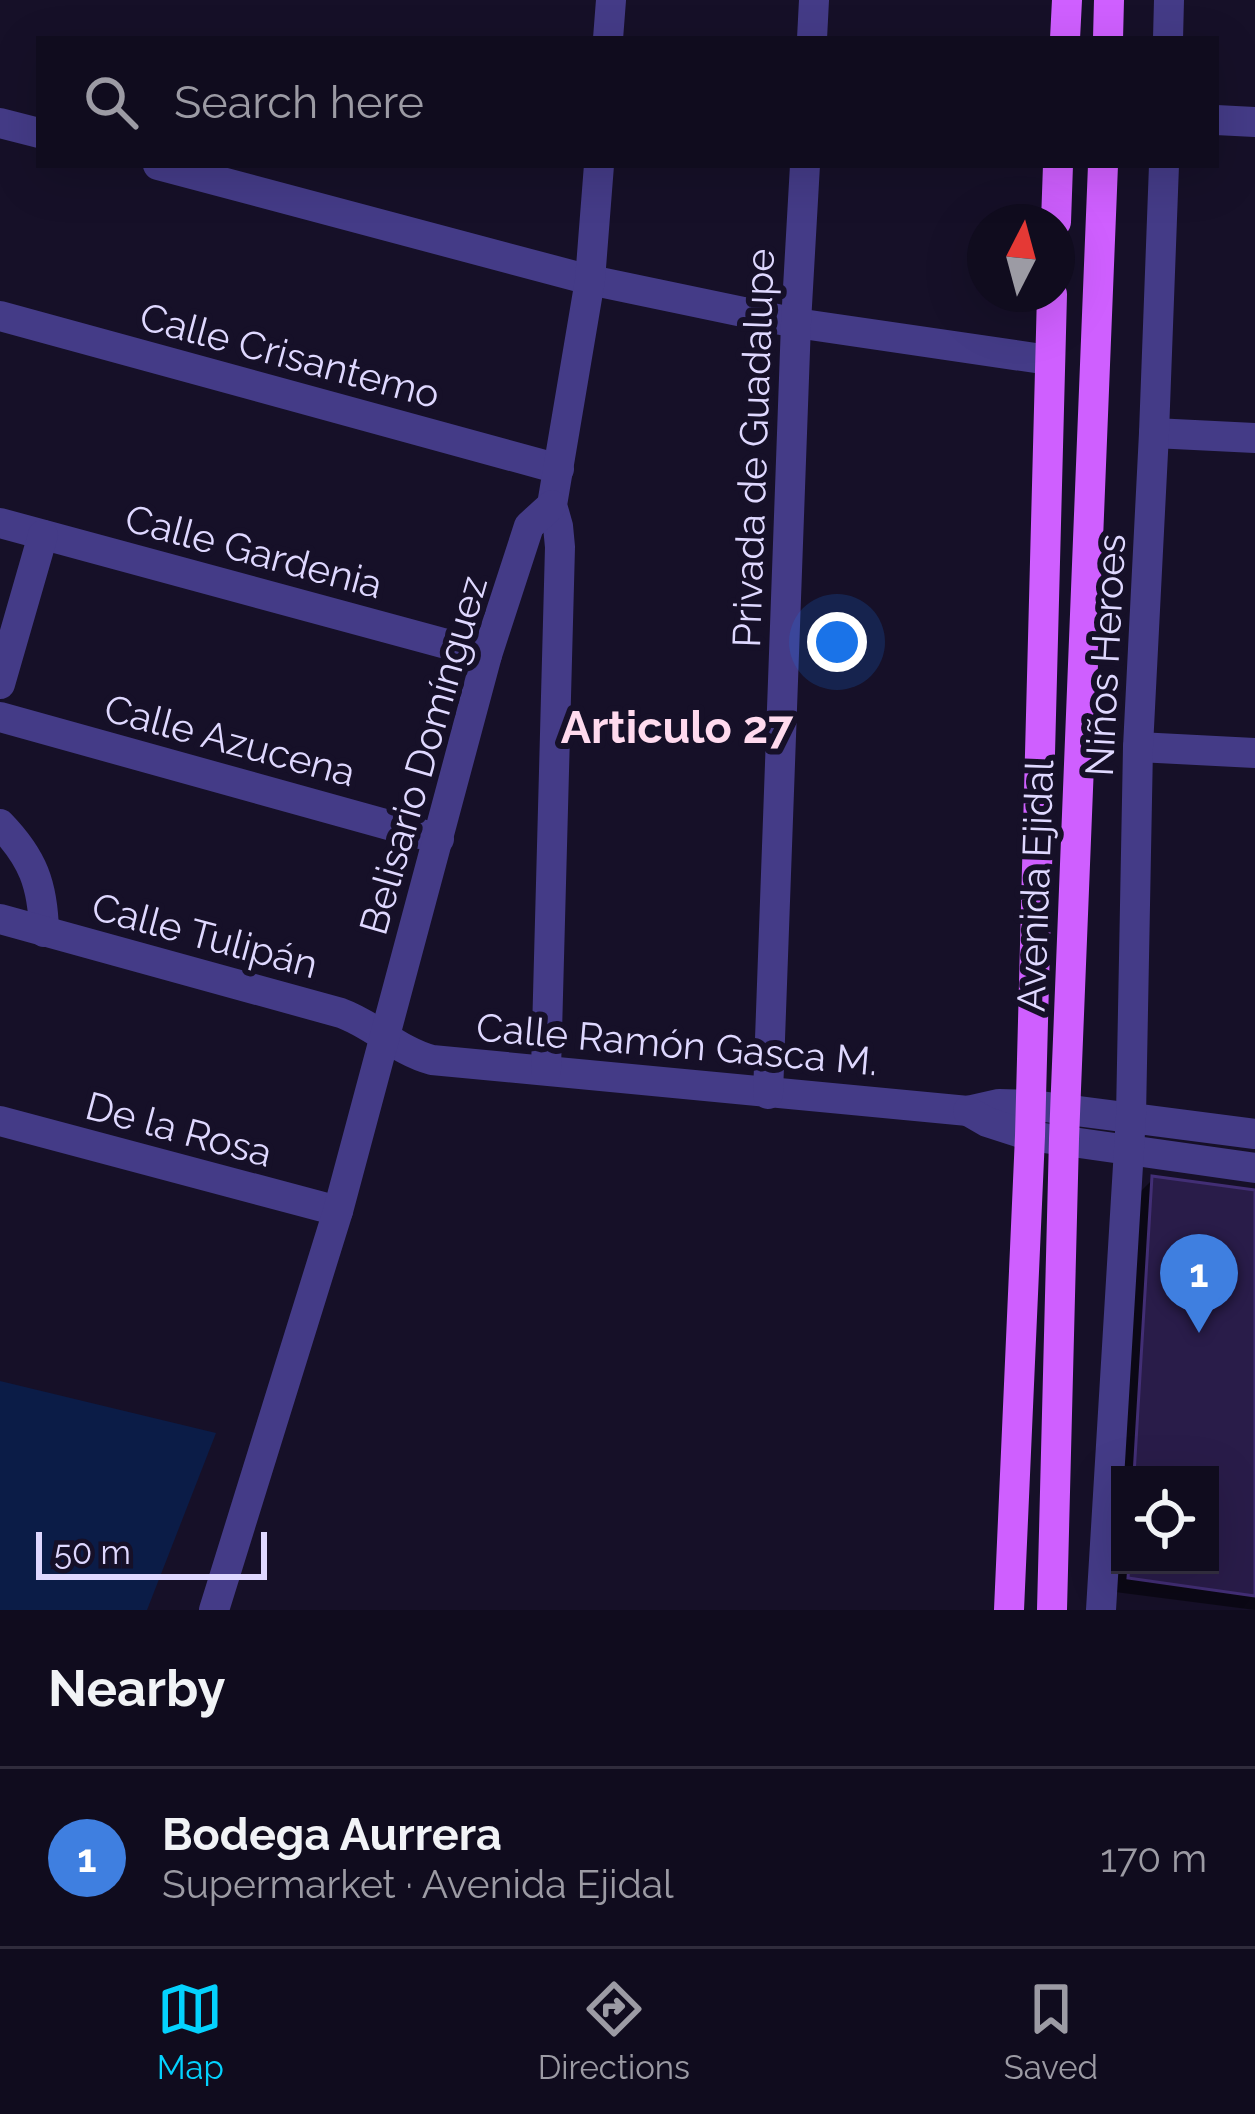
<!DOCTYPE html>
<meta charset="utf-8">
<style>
body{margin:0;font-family:Raleway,sans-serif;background:#191527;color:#f1f3f6}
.controls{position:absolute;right:36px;bottom:36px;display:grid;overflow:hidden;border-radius:0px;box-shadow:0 12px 48px #0002}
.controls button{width:108px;height:108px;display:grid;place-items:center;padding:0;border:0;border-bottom:3px solid #302c3c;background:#100c1e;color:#f1f3f6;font:60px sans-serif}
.compass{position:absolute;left:967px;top:204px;width:108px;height:108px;border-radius:50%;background:#100c1e;box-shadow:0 12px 48px #0002;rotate:6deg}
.scale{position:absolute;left:36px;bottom:30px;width:231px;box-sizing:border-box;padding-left:12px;border:6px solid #dfd8ff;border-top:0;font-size:33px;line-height:42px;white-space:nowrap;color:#dfd8ff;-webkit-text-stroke:9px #161028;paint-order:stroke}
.you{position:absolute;left:837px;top:642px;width:42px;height:42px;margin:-30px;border:9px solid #fff;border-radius:50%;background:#1a73e8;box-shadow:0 0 0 18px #1a73e833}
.badge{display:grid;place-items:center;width:78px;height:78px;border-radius:50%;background:#04d2fe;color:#fff;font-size:39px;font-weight:700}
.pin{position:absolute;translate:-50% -99px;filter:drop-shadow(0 3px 6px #0008)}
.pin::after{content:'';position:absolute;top:63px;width:42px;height:36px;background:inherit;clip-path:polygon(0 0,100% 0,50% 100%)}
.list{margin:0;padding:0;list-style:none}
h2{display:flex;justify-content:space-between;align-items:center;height:156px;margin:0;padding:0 48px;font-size:51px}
h2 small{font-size:39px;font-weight:400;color:#9c9ba4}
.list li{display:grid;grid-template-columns:78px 1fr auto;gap:36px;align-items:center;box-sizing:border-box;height:180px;padding:0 48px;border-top:3px solid #302c3c}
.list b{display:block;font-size:45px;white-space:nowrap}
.list p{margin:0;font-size:39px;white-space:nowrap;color:#9c9ba4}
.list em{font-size:39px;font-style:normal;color:#9c9ba4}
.icon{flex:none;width:66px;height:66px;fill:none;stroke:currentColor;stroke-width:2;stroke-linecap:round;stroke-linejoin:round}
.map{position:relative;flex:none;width:1255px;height:1610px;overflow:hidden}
.search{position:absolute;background:#100c1e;box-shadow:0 12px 48px #0002;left:36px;right:36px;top:36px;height:132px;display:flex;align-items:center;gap:30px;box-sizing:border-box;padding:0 42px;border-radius:0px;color:#9c9ba4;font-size:45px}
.sheet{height:336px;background:#100c1e}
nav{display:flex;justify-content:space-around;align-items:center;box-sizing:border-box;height:168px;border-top:3px solid #302c3c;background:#100c1e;font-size:33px;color:#9c9ba4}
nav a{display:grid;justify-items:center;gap:6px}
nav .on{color:#04d2fe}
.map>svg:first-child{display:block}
.water{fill:#0b1c47}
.shadow{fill:#0007}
.building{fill:#291c49;stroke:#422e75;stroke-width:3}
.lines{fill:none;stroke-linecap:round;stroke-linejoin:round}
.minor{stroke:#443b87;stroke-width:30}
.major{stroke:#cf5fff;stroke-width:30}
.labels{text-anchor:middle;stroke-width:12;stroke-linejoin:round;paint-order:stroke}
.street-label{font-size:39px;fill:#dfd8ff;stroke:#161028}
.quarter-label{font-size:45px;font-weight:bold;fill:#ffdaee;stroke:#161028}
</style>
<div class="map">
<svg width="1255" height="1610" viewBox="0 0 1255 1610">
<rect width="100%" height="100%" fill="#161028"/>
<path class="water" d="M 0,1381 L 216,1433 L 147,1610 L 0,1610 Z"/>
<path class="shadow" d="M 1153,1179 L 1255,1193 L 1255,1610 L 1115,1592 L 1120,1514 L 1120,1565 L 1210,1565 L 1210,1475 L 1122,1475 L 1139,1193 Z"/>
<path class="building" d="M 1152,1176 L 1255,1190 L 1255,1596 L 1128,1578 L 1129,1565 L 1210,1565 L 1210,1475 L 1134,1475 Z"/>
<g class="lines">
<g class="minor">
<path d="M 608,39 L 611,0"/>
<path d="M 812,39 L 814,0"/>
<path d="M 1168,39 L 1169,0"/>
<path d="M 1216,120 L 1255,122"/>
<path d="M 0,123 L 39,133"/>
<path d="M 158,165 L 590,280 L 796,323 L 1049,360"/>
<path d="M 0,316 L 559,469"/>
<path d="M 1154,433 L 1255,438"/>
<path d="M 0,523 L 487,655"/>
<path d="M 0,684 L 43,535"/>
<path d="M 0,717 L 439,839"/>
<path d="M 1138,747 L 1255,753"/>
<path d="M 0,824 C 33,858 43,885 44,932"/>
<path d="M 0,919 L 341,1013 C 374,1025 398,1051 432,1060 L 968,1111 L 999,1104 L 1031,1105 L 1255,1134"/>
<path d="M 546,1070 L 560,547 L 558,526 L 552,505 L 590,280 L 599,165"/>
<path d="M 768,1094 L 796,323 L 805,165"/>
<path d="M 968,1111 L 987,1122 L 1030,1136 L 1255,1168"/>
<path d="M 0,1121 L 338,1211"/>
<path d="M 214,1610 L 338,1211 L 487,655 L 529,526 L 552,505"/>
<path d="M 1101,1610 L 1131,1116 L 1138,747 L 1154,433 L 1164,165"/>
</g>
<g class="major">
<path d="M 1065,39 L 1067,0"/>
<path d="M 1108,39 L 1109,0"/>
<path d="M 1056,222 L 1058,165"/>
<path d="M 1009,1610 L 1030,1136 L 1052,294"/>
<path d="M 1052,1610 L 1064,1139 L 1103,165"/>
</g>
</g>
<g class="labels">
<g class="street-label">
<text transform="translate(290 355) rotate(15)" y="14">Calle Crisantemo</text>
<text transform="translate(753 448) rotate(-88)" y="14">Privada de Guadalupe</text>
<text transform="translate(254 551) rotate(15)" y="14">Calle Gardenia</text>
<text transform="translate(1105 655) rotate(-87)" y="14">Niños Heroes</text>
<text transform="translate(230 740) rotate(15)" y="14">Calle Azucena</text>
<text transform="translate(423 755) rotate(-74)" y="14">Belisario Domínguez</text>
<text transform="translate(1035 886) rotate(-88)" y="14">Avenida Ejidal</text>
<text transform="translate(205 935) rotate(15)" y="14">Calle Tulipán</text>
<text transform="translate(677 1044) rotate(5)" y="14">Calle Ramón Gasca M.</text>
<text transform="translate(179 1129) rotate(15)" y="14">De la Rosa</text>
</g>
<g class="quarter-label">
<text x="677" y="743">Articulo 27</text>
</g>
</g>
</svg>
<div class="controls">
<button><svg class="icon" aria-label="locate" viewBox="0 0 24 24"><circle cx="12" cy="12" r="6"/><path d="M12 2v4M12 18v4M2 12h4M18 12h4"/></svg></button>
</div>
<svg class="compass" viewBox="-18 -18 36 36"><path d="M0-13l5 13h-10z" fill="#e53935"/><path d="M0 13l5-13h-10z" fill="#9c9ba4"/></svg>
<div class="scale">50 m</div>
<div class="you"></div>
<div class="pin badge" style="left:1199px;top:1333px;background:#3f7fe0">1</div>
<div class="search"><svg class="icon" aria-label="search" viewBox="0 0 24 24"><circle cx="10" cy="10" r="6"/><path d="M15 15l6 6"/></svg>Search here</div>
</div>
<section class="sheet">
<h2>Nearby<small></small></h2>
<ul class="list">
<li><span class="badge" style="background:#3f7fe0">1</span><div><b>Bodega Aurrera</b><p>Supermarket · Avenida Ejidal</p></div><em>170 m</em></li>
</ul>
</section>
<nav>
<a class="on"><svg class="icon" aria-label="map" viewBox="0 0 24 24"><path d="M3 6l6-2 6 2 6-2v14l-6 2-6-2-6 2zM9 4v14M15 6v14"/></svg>Map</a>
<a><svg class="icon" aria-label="directions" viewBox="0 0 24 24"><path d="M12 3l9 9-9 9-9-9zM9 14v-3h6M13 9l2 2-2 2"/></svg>Directions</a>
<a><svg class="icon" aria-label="saved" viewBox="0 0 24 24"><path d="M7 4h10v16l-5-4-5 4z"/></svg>Saved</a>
</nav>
